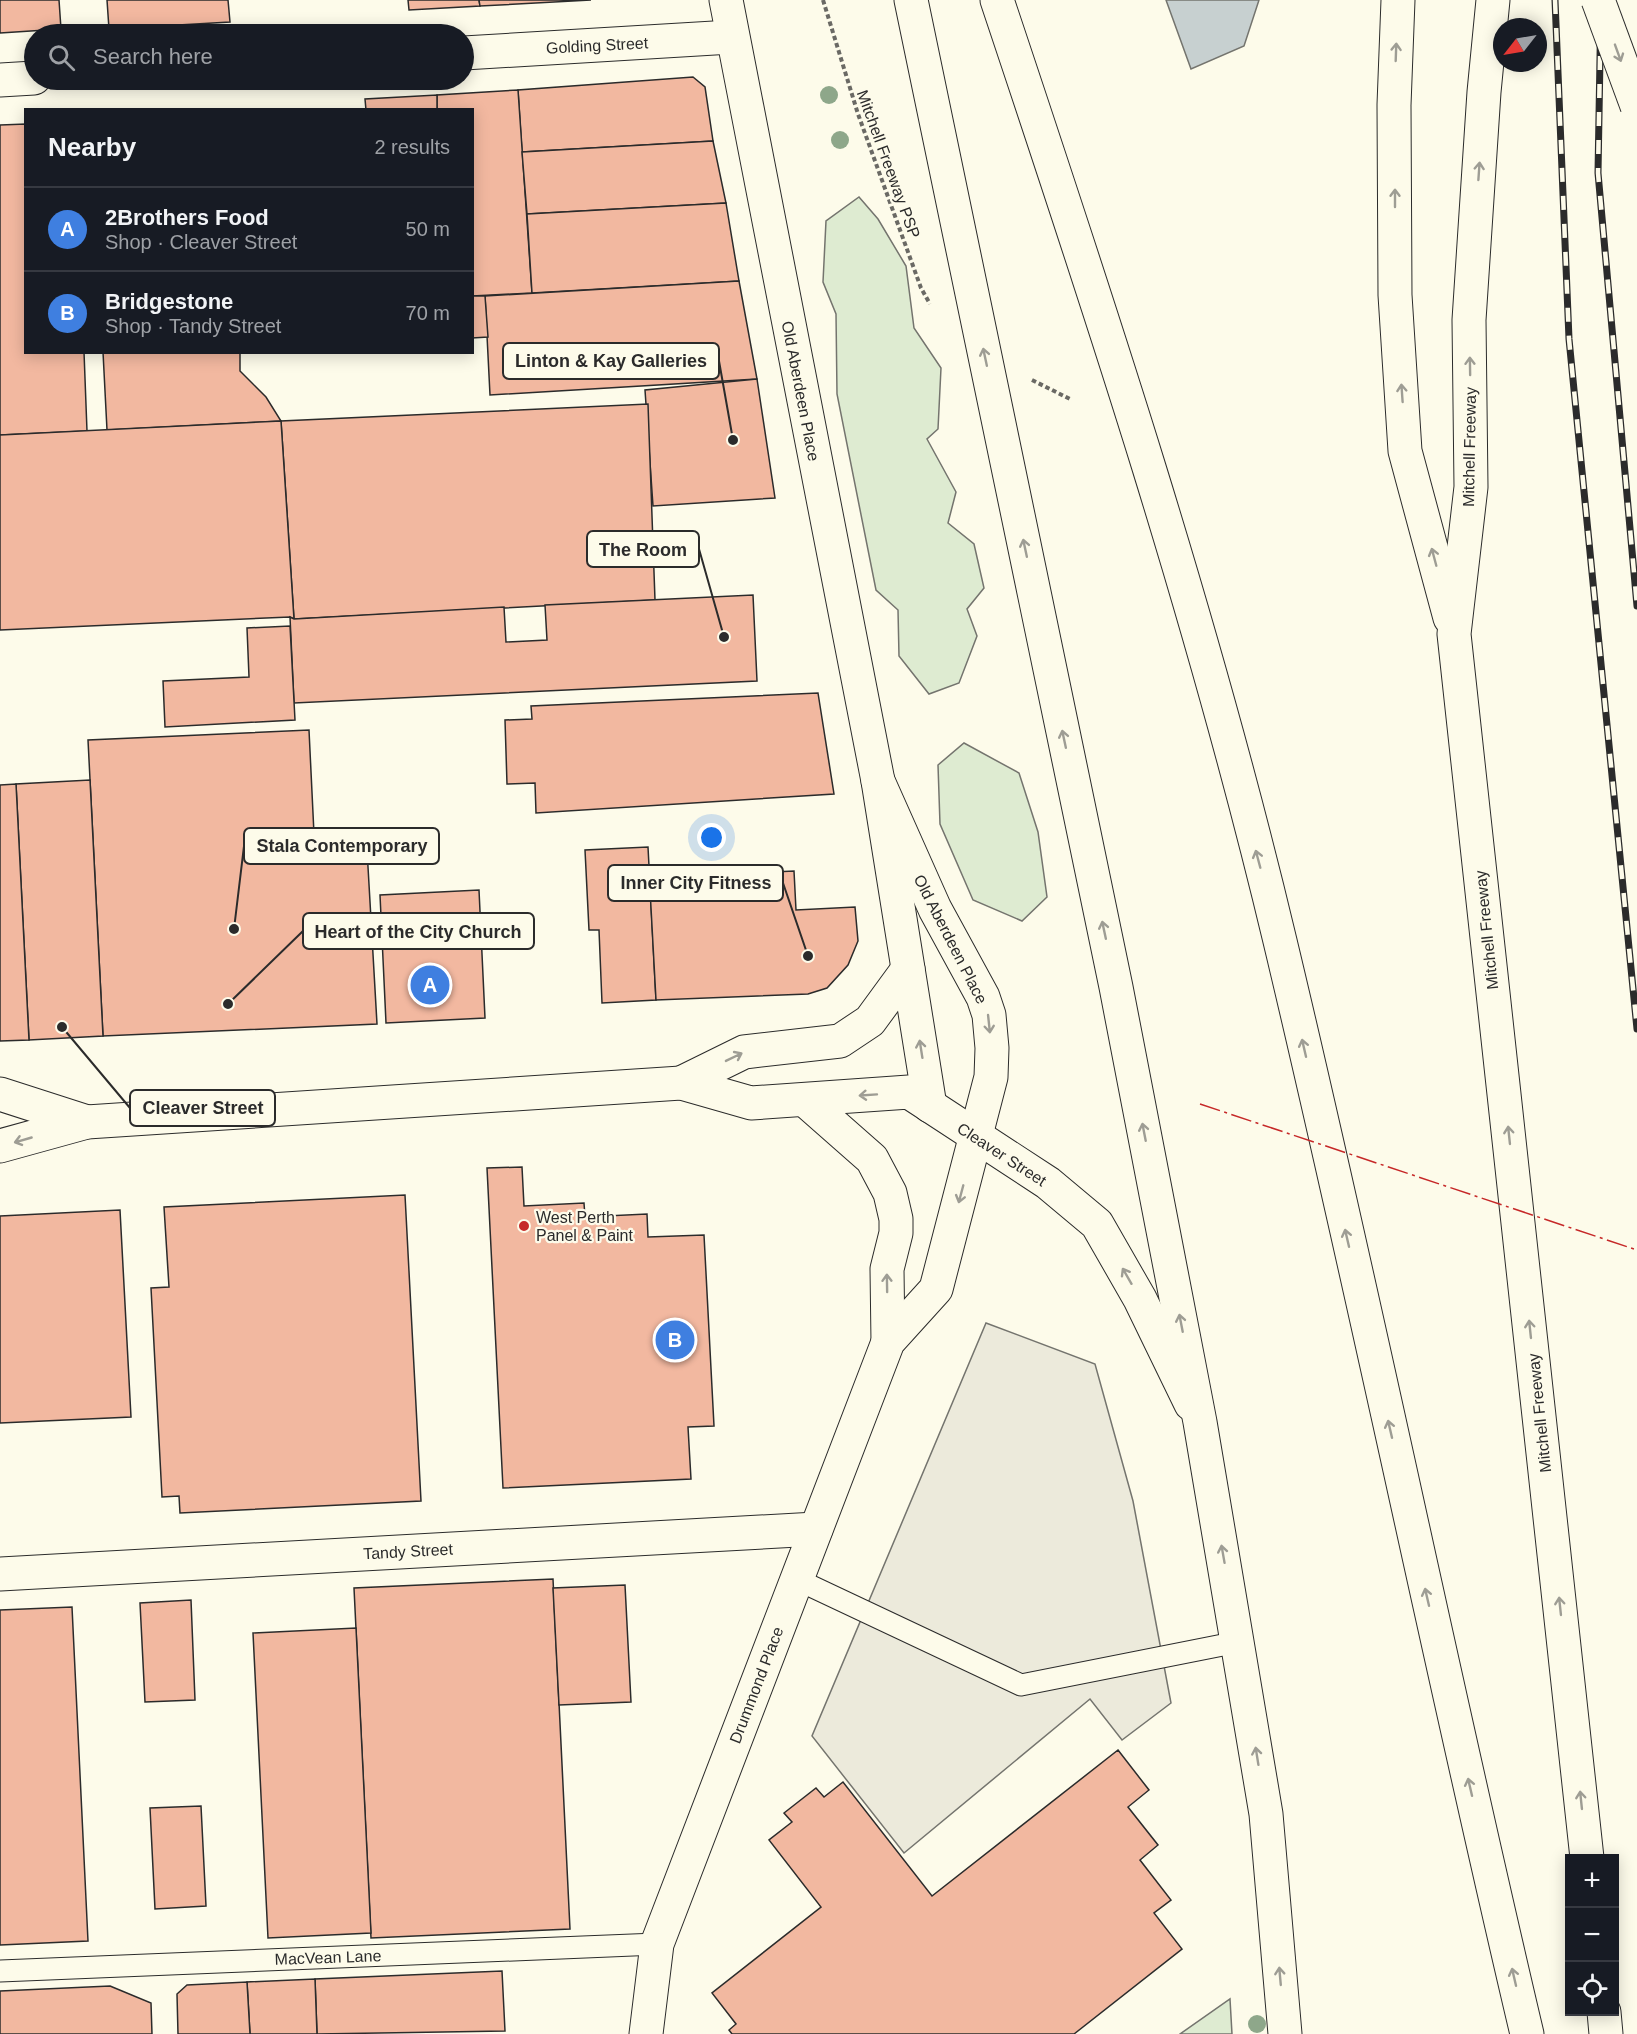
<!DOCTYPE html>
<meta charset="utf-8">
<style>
body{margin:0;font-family:Helvetica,sans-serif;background:#242831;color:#f1f3f6}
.controls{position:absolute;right:18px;bottom:18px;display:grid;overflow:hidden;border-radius:0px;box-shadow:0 3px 15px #0003}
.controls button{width:54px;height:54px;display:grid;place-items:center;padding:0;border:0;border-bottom:2px solid #363941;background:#171b24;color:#f1f3f6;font:30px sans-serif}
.compass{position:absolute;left:1493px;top:18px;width:54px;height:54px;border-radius:50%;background:#171b24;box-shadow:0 3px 15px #0003;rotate:239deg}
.you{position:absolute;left:712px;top:838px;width:21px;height:21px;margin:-15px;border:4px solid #fff;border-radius:50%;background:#1a73e8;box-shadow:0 0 0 9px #1a73e833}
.badge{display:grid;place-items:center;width:39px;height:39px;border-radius:50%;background:#c62828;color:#fff;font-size:20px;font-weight:700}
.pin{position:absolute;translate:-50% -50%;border:3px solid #fff;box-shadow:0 2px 6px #0006}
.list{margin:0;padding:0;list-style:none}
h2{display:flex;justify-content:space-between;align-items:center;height:78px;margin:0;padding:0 24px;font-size:26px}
h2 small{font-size:20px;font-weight:400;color:#9ea1a6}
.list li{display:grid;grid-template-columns:39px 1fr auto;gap:18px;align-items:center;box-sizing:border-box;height:84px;padding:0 24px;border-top:2px solid #363941}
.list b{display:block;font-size:22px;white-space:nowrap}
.list p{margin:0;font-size:20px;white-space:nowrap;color:#9ea1a6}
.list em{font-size:20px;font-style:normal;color:#9ea1a6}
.icon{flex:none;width:33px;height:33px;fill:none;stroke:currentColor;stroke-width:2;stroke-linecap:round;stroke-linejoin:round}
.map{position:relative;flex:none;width:1637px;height:2034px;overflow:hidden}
.search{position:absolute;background:#171b24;box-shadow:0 3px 15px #0003;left:24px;top:24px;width:450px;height:66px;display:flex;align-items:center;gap:15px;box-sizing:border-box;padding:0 21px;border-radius:33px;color:#9ea1a6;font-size:22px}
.panel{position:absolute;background:#171b24;box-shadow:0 3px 15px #0003;left:24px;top:108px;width:450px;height:246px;border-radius:0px}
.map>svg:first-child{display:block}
.green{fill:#deebd1;stroke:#74746e;stroke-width:1.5}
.parking{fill:#eceadb;stroke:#74746e;stroke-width:1.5}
.water{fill:#c7d0d0;stroke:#74746e;stroke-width:1.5}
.building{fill:#f2b8a0;stroke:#2b2b2b;stroke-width:1.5}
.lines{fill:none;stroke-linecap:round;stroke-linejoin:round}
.lane-casing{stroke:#2b2b2b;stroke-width:23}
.street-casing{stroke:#2b2b2b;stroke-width:35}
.highway-casing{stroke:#2b2b2b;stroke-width:35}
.path{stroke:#6a6964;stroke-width:4;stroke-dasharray:4.5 3;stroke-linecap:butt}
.lane{stroke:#fdfbea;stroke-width:21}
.street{stroke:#fdfbea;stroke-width:33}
.highway{stroke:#fdfbea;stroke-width:33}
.rail-casing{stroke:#2b2b2b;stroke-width:7}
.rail{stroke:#fdfbea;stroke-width:4.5;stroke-dasharray:14;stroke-linecap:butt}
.highway-bridge-casing{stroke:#2b2b2b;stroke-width:35;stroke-linecap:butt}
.highway-bridge{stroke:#fdfbea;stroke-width:33}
.power{stroke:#c62828;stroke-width:1.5;stroke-dasharray:21 4.5 3 4.5;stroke-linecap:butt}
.tree{fill:#8ea78a}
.oneway{stroke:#9e9d94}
.poi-dot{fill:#c62828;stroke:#fdfbea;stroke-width:2}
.labels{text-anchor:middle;stroke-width:4.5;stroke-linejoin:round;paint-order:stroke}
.street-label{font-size:16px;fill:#2b2b2b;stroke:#fdfbea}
.poi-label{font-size:16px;fill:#2b2b2b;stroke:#fdfbea;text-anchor:start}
.leader{fill:none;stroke:#2b2b2b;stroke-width:2}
.callout-dot{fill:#2b2b2b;stroke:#fdfbea;stroke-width:2}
.callout{fill:#fdfbea;stroke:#2b2b2b;stroke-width:2}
.callout-label{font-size:18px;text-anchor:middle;font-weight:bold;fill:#2b2b2b}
</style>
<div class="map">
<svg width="1637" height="2034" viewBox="0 0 1637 2034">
<rect width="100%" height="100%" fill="#fdfbea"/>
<g class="green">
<path d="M 859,197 L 878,219 L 906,266 L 914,328 L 941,368 L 938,429 L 927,439 L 956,492 L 948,523 L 974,544 L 984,588 L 967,609 L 977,636 L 959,683 L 929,694 L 899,656 L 898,610 L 876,590 L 837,394 L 836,314 L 823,282 L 826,221 Z"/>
<path d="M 964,743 L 1019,773 L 1038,832 L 1047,897 L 1022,921 L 973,900 L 940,824 L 938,765 Z"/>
<path d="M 1230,1999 L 1232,2034 L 1180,2034 Z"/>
</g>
<path class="parking" d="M 986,1323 L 1095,1364 L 1133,1501 L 1171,1703 L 1122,1740 L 1090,1699 L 904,1853 L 812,1736 Z"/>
<path class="water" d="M 1166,0 L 1259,0 L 1244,46 L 1191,69 Z"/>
<g class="building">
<path d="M 0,0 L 59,0 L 61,29 L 0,33 Z"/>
<path d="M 107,0 L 228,0 L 230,22 L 109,29 Z"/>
<path d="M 408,0 L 479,0 L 480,6 L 409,10 Z"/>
<path d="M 479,0 L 591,0 L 480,6 Z"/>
<path d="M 693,77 L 705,87 L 713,141 L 522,152 L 518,90 Z"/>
<path d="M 518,90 L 532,293 L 472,296 L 472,110 L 437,110 L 437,95 Z"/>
<path d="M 437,95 L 437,110 L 366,110 L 365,99 Z"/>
<path d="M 26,124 L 26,352 L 84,352 L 87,431 L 0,435 L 0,125 Z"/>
<path d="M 713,141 L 726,203 L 527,214 L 522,152 Z"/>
<path d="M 726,203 L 739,281 L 532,293 L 527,214 Z"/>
<path d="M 739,281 L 757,379 L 490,395 L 485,296 Z"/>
<path d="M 472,296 L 485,296 L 488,337 L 472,338 Z"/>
<path d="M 103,352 L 240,352 L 240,371 L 266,397 L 281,421 L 107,430 Z"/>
<path d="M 757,379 L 775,498 L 653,506 L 645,390 Z"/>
<path d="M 648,404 L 655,600 L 294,619 L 281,421 Z"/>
<path d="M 281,421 L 294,619 L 290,617 L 0,630 L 0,435 Z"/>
<path d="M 753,595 L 757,681 L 294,703 L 290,617 L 294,619 L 504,607 L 506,642 L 547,640 L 545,605 Z"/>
<path d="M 290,626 L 295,720 L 165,727 L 163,681 L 249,677 L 247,628 Z"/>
<path d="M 818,693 L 834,794 L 536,813 L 535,783 L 507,784 L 505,720 L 532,719 L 531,706 Z"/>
<path d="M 309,730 L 314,834 L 366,832 L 377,1024 L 103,1036 L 88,740 Z"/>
<path d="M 90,780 L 103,1036 L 29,1040 L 16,784 Z"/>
<path d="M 16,784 L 29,1040 L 0,1041 L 0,785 Z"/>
<path d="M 648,847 L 656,1000 L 602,1003 L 599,930 L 589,930 L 585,850 Z"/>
<path d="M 702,868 L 702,875 L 794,871 L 796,910 L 855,907 L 858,941 L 848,965 L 827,988 L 808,994 L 656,1000 L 649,871 Z"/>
<path d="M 479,890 L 485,1018 L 386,1023 L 380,895 Z"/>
<path d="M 522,1167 L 524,1206 L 584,1203 L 585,1217 L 647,1214 L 648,1237 L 704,1235 L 714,1426 L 688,1427 L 691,1479 L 503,1488 L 487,1168 Z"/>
<path d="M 405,1195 L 421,1501 L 180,1513 L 179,1496 L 162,1497 L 151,1288 L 169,1287 L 164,1207 Z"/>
<path d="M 120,1210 L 131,1417 L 0,1423 L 0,1216 Z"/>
<path d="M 553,1579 L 570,1929 L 371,1938 L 354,1588 Z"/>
<path d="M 625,1585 L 631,1702 L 559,1705 L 553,1588 Z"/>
<path d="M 191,1600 L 195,1700 L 145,1702 L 140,1603 Z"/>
<path d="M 72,1607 L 88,1941 L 0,1945 L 0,1610 Z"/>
<path d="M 356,1628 L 371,1933 L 268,1938 L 253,1633 Z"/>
<path d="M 1118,1750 L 1149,1790 L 1128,1807 L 1158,1845 L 1140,1860 L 1171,1900 L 1154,1913 L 1182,1949 L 1074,2034 L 732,2034 L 729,2030 L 736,2024 L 712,1993 L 821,1907 L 769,1840 L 792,1822 L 784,1813 L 816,1788 L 824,1797 L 843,1782 L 932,1896 Z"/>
<path d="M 201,1806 L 206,1906 L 155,1909 L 150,1808 Z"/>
<path d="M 502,1971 L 505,2031 L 317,2034 L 315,1979 Z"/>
<path d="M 315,1979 L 317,2034 L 250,2034 L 247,1982 Z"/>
<path d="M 247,1982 L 250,2034 L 178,2034 L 177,1994 L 187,1985 Z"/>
<path d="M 110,1986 L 151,2003 L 152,2034 L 0,2034 L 0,1991 Z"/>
</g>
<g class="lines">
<defs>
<g id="lane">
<path d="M 796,1579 L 1021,1685 L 1238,1642"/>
<path d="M 0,1971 L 657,1944"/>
</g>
<g id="street">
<path d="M 726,0 L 878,781 L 930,1106"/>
<path d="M 464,53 L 731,37"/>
<path d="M 0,80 L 34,78"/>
<path d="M 681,1083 L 744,1052 L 840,1041 L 870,1021 L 908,969"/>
<path d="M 0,1094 L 87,1122"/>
<path d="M 805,1100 L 872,1159 L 890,1193 L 896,1219 L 896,1233 L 887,1269 L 888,1342"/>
<path d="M 0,1146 L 87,1122 L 681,1083 L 751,1103 L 909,1092 L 1048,1183 L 1097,1224 L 1140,1299 L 1191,1404"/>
<path d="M 0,1574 L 816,1529"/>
<path d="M 646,2034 L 657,1944 L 888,1342 L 936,1289 L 991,1077 L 992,1048 L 989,1015 L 983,997 L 935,909 L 878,781"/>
</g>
<g id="highway">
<path d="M 911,0 L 1116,987 L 1200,1422 L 1266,1814 L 1285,2034"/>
<path d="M 997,0 C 1101,311 1204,622 1280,941 C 1367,1304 1441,1671 1527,2034"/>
<path d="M 1398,0 L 1394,105 L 1395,295 L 1405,451 L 1450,618"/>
<path d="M 1493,0 L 1484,92 L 1469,320 L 1471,487 L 1454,634 L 1587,1858"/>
<path d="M 1604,2012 L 1606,2034"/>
</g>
</defs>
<use href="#lane" class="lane-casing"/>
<use href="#street" class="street-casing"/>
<use href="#highway" class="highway-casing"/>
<g class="path">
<path d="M 823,0 L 858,114 L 921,288 L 930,304"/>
<path d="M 1032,380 L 1070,399"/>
</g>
<use href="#lane" class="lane"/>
<use href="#street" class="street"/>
<use href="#highway" class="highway"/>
<defs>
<g id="rail">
<path d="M 1555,0 L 1569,339 L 1637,1029"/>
<path d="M 1601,0 L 1598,173 L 1637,606"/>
</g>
</defs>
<use href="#rail" class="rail-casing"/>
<use href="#rail" class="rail"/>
<defs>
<path id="highway-bridge" d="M 1598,0 L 1637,106"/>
</defs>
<use href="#highway-bridge" class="highway-bridge-casing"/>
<use href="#highway-bridge" class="highway-bridge"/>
<path class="power" d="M 1200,1104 L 1637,1250"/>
</g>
<g class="tree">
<circle cx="829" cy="95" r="9"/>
<circle cx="840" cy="140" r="9"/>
<circle cx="1257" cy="2024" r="9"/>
</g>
<defs><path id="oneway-shaft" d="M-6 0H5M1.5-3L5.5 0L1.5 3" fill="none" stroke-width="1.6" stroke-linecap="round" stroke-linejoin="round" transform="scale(1.5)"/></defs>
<g class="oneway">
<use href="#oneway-shaft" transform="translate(1396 52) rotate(-88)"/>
<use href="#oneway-shaft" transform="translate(1618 53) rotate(70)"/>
<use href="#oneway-shaft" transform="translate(1479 171) rotate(-86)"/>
<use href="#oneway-shaft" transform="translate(1395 198) rotate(-90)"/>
<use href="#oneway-shaft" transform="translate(985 357) rotate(-102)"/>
<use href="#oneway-shaft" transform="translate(1470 366) rotate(-91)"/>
<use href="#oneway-shaft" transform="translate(1402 393) rotate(-94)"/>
<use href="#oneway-shaft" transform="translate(1025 548) rotate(-102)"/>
<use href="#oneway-shaft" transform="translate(1434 557) rotate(-105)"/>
<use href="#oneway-shaft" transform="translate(1064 739) rotate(-102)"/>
<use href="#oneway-shaft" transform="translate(1258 859) rotate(-105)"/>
<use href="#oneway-shaft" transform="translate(1104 930) rotate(-102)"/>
<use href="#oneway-shaft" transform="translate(989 1024) rotate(84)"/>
<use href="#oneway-shaft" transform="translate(1304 1048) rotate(-103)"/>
<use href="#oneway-shaft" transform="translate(921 1049) rotate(-99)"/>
<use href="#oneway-shaft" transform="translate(734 1057) rotate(-26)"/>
<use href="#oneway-shaft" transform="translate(868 1095) rotate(176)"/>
<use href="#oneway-shaft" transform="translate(1144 1132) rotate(-101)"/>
<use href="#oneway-shaft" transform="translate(1509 1135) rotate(-96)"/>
<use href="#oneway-shaft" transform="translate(23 1140) rotate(164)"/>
<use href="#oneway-shaft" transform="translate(961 1194) rotate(105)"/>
<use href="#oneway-shaft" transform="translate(1347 1238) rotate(-103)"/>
<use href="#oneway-shaft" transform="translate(1127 1276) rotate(-120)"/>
<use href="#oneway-shaft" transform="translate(887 1283) rotate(-91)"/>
<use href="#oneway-shaft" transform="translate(1181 1323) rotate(-101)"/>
<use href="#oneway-shaft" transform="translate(1530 1329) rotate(-96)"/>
<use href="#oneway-shaft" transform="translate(1390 1429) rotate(-103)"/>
<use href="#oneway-shaft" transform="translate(1223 1554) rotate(-100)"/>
<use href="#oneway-shaft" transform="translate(1427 1597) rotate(-103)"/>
<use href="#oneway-shaft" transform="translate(1560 1606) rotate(-96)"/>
<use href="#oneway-shaft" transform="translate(1257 1756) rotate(-99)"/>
<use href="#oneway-shaft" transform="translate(1470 1787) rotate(-103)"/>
<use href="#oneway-shaft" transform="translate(1581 1800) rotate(-96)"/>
<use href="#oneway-shaft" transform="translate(1280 1976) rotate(-95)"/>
<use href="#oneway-shaft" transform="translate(1514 1977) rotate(-103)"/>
</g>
<circle class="poi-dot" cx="524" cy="1226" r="6"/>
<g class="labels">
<g class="street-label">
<text transform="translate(597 45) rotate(-3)" y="6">Golding Street</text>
<text transform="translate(889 164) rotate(70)" y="6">Mitchell Freeway PSP</text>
<text transform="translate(801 391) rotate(79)" y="6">Old Aberdeen Place</text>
<text transform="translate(1469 447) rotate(-89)" y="6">Mitchell Freeway</text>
<text transform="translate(1486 930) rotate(-96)" y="6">Mitchell Freeway</text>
<text transform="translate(951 939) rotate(63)" y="6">Old Aberdeen Place</text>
<text transform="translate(1002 1154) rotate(33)" y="6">Cleaver Street</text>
<text transform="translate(1539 1413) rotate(-96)" y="6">Mitchell Freeway</text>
<text transform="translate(408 1551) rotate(-3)" y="6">Tandy Street</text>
<text transform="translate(756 1685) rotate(-69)" y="6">Drummond Place</text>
<text transform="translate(328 1957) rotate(-2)" y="6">MacVean Lane</text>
</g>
<g class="poi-label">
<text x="536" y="1223">West Perth<tspan x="536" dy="18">Panel &amp; Paint</tspan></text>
</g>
</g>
<path class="leader" d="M733 440L719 361M724 637L699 549M234 929L244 846M808 956L783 883M228 1004L303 931M62 1027L130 1108"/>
<g class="callout-dot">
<circle cx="733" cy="440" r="6"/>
<circle cx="724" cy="637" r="6"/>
<circle cx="234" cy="929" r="6"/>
<circle cx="808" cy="956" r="6"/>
<circle cx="228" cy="1004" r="6"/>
<circle cx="62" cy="1027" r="6"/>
</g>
<g class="callout">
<rect x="503" y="343" width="216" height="36" rx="6"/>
<rect x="587" y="531" width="112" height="36" rx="6"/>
<rect x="244" y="828" width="195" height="36" rx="6"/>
<rect x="608" y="865" width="175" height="36" rx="6"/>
<rect x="303" y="913" width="231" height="36" rx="6"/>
<rect x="130" y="1090" width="145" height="36" rx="6"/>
</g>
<g class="callout-label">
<text x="611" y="367">Linton &amp; Kay Galleries</text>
<text x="643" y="556">The Room</text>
<text x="342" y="852">Stala Contemporary</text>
<text x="696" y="889">Inner City Fitness</text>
<text x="418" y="938">Heart of the City Church</text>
<text x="203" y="1114">Cleaver Street</text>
</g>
</svg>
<div class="controls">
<button>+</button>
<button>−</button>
<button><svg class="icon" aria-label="locate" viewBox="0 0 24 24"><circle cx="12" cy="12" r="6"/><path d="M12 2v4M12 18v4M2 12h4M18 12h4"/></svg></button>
</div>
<svg class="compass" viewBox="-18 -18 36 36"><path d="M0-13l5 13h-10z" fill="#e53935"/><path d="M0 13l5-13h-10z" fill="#9ea1a6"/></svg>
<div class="you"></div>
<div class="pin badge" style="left:430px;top:985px;background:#3f7fe0">A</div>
<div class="pin badge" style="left:675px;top:1340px;background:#3f7fe0">B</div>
<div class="search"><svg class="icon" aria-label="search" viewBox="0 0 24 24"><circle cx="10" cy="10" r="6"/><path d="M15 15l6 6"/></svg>Search here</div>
<section class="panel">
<h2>Nearby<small>2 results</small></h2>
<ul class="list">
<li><span class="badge" style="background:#3f7fe0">A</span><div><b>2Brothers Food</b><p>Shop · Cleaver Street</p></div><em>50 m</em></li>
<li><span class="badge" style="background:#3f7fe0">B</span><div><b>Bridgestone</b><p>Shop · Tandy Street</p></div><em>70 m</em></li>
</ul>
</section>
</div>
